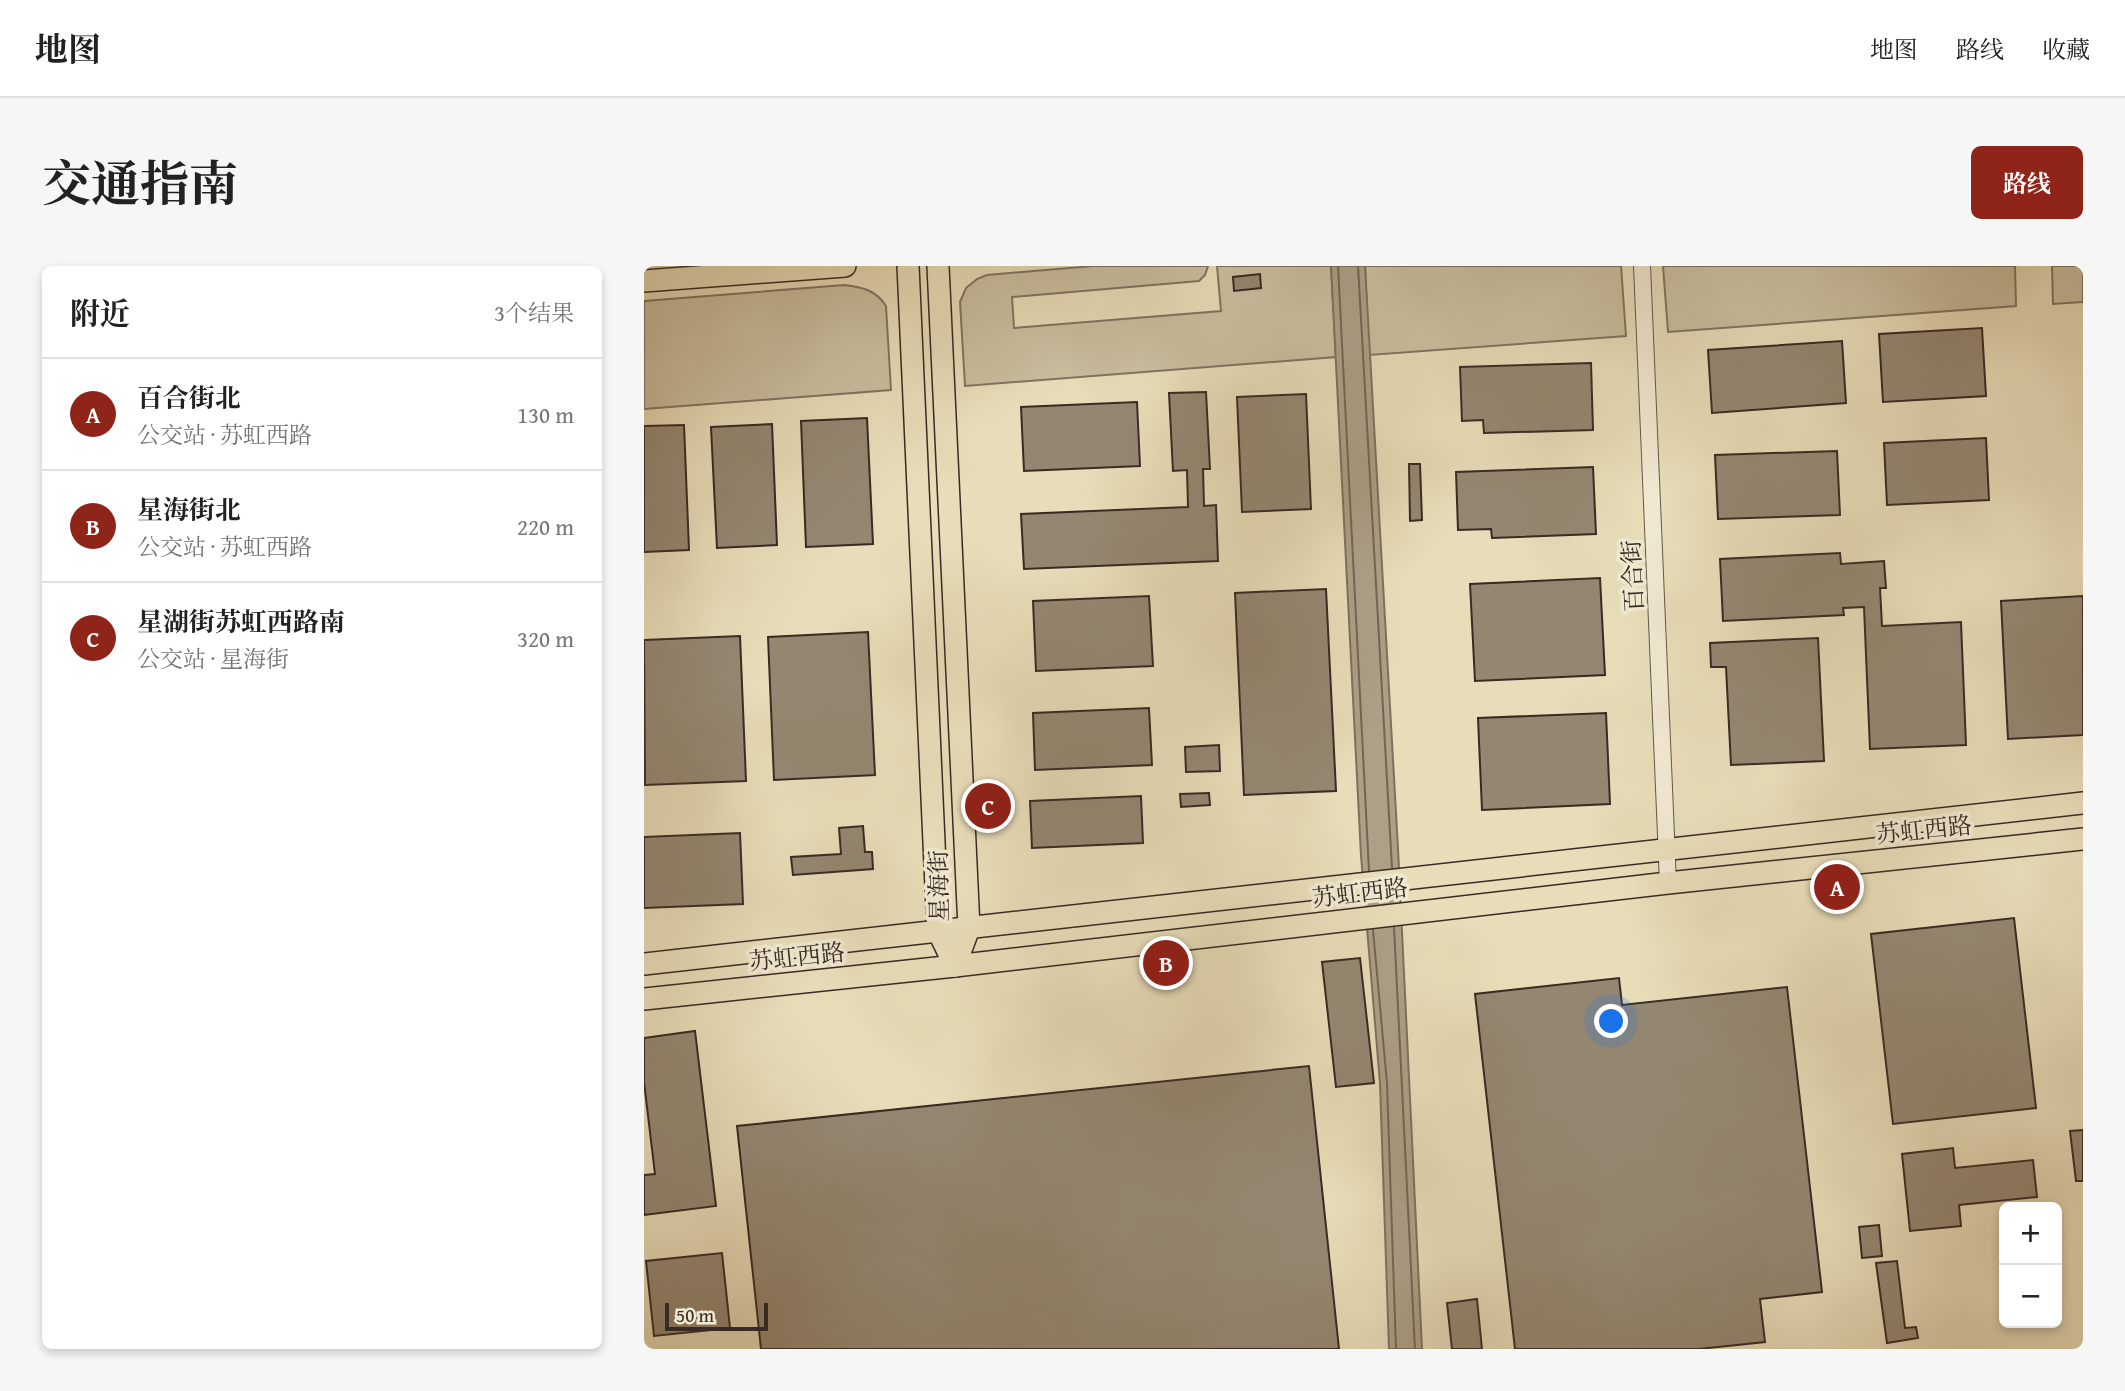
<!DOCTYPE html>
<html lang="zh">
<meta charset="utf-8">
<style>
body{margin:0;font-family:"Gentium Book Plus","Noto Serif SC",serif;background:#f6f6f6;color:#222}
.controls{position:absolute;right:21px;bottom:21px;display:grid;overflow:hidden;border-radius:10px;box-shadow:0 4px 10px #0003}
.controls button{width:63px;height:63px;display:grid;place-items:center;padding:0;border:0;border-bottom:2px solid #e0e0e0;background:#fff;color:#222;font:35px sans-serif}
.scale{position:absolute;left:21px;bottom:18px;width:103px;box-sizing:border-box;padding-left:7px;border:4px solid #382a25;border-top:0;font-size:19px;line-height:24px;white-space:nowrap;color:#382a25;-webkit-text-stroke:5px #f0e9d2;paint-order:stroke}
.you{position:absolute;left:968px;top:756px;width:24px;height:24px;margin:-18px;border:5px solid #fff;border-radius:50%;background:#1a73e8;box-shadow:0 0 0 10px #1a73e833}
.badge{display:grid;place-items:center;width:46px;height:46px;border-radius:50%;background:#8f2418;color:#fff;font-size:23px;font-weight:700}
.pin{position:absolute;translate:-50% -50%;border:4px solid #fff;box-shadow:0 2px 7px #0006}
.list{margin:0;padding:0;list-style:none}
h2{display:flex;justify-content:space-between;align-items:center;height:91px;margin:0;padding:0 28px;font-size:30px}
h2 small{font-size:23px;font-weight:400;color:#767676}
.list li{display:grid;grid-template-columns:46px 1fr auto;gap:21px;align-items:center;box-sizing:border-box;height:112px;padding:0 28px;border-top:2px solid #e0e0e0}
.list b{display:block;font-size:26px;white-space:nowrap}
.list p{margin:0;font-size:23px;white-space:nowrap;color:#767676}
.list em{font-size:23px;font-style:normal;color:#767676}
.map{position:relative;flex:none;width:1439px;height:1083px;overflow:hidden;border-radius:10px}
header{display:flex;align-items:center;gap:42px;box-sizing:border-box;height:98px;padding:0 35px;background:#fff;border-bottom:2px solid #e0e0e0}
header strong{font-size:33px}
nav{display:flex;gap:38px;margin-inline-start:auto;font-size:24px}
.intro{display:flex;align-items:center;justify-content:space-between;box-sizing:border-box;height:168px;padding:0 42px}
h1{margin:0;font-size:49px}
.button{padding:18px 32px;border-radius:10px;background:#8f2418;color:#fff;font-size:24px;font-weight:700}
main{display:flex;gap:42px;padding:0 42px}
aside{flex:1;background:#fff;border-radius:10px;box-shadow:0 4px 10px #0003}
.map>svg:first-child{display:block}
.green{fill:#cabfa0;stroke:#817462;stroke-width:2}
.water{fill:#aca087;stroke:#7e7160;stroke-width:2}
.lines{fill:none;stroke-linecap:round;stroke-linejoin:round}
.shore{stroke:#726556;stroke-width:2}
.building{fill:#948772;stroke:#382a25;stroke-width:2}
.minor-casing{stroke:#64574a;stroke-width:18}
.major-casing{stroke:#382a25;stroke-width:24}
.minor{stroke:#f0e9d2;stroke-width:16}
.major{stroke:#e8ddb9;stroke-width:21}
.labels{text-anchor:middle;stroke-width:7;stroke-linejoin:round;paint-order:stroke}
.street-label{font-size:24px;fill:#382a25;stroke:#f0e9d2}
</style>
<header>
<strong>地图</strong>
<nav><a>地图</a><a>路线</a><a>收藏</a></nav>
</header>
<div class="intro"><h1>交通指南</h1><a class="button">路线</a></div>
<main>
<aside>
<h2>附近<small>3个结果</small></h2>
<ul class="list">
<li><span class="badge">A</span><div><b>百合街北</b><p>公交站 · 苏虹西路</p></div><em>130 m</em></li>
<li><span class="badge">B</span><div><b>星海街北</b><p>公交站 · 苏虹西路</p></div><em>220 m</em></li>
<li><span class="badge">C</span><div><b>星湖街苏虹西路南</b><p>公交站 · 星海街</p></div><em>320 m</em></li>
</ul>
</aside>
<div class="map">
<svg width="1439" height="1083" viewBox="0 0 1439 1083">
<rect width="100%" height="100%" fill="#e8ddb9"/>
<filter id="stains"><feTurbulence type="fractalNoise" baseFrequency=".00286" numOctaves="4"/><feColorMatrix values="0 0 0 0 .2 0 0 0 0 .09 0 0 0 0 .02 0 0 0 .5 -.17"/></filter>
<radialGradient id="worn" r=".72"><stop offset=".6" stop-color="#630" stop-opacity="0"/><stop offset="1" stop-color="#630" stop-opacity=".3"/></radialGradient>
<g class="green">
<path d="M 449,0 L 564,0 L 561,9 L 555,15 L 368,31 L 370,62 L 577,45 L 573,0 L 687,0 L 692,91 L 321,120 L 316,36 L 322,22 L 333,13 L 343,9 Z"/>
<path d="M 721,0 L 977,0 L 982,70 L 725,89 Z"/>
<path d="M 1019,0 L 1371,0 L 1372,40 L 1024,66 Z"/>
<path d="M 1408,0 L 1439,0 L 1439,36 L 1409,38 Z"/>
<path d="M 200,19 C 218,21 232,24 242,40 L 247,124 L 0,143 L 0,35 Z"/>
</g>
<path class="water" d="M 687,0 L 721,0 L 754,582 L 778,1083 L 745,1083 L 736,817 L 717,590 Z"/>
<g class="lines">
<g class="shore">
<path d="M 694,0 L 725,605"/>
<path d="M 714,0 L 748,602"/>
<path d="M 750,661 L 771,1083"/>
<path d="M 729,664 L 743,817 L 752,1083"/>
</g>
</g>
<g class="building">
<path d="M 616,8 L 617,22 L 590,25 L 589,11 Z"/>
<path d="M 1338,62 L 1342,130 L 1239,136 L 1235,68 Z"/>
<path d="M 1198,75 L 1202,137 L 1068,147 L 1064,84 Z"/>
<path d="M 947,97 L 949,164 L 840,167 L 839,154 L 818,155 L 816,101 Z"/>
<path d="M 562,126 L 566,203 L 559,203 L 560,240 L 572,239 L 574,295 L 380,303 L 377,248 L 544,241 L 543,204 L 529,205 L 525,127 Z"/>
<path d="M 662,128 L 667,243 L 598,246 L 593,131 Z"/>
<path d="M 493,136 L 496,200 L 380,205 L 377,141 Z"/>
<path d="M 223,152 L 229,278 L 162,281 L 157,155 Z"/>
<path d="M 128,158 L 133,279 L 73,282 L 67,161 Z"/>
<path d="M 40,159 L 45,284 L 0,286 L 0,160 Z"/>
<path d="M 1342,172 L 1345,234 L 1243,239 L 1240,177 Z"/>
<path d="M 1193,185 L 1196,249 L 1074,253 L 1071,189 Z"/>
<path d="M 765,198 L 776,198 L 778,254 L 766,255 Z"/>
<path d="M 949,201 L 952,268 L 848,272 L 847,263 L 814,264 L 812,206 Z"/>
<path d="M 1196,287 L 1197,298 L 1240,295 L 1242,322 L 1236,322 L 1238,360 L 1317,356 L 1322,479 L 1226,483 L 1220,341 L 1199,342 L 1200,349 L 1079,355 L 1076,293 Z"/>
<path d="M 956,312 L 961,409 L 831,415 L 826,318 Z"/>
<path d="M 682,323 L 692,525 L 600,529 L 591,327 Z"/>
<path d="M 505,330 L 509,400 L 392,405 L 389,335 Z"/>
<path d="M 1439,330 L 1439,469 L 1364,473 L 1357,335 Z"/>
<path d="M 224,366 L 231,509 L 130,514 L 124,371 Z"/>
<path d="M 96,370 L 102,515 L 1,519 L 0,374 Z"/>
<path d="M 1174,372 L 1180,495 L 1087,499 L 1082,401 L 1067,401 L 1066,377 Z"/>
<path d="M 505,442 L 508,499 L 391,504 L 389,447 Z"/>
<path d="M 962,447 L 966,538 L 838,544 L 834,452 Z"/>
<path d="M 575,479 L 576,505 L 542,506 L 541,481 Z"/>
<path d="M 565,527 L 566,539 L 537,541 L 536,528 Z"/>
<path d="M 497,530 L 499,577 L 388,582 L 386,535 Z"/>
<path d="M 219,560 L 221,586 L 228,586 L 229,603 L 149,609 L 147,591 L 197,588 L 195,562 Z"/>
<path d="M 96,567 L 99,638 L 0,642 L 0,571 Z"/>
<path d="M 1370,652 L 1392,842 L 1249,858 L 1227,668 Z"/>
<path d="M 716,692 L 730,817 L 692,821 L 678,696 Z"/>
<path d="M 975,712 L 978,739 L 1143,721 L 1178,1026 L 1116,1033 L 1121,1076 L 1055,1083 L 871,1083 L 831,728 Z"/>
<path d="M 51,765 L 72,940 L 0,949 L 0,909 L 11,908 L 0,816 L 0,772 Z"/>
<path d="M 665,800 L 695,1083 L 117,1083 L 93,860 Z"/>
<path d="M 1439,864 L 1439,915 L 1432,915 L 1426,865 Z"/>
<path d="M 1309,882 L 1311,902 L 1389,894 L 1393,931 L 1315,939 L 1317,960 L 1266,965 L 1258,888 Z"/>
<path d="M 1235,959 L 1238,990 L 1218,992 L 1215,961 Z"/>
<path d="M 78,987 L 86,1062 L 10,1070 L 2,995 Z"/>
<path d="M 1253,995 L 1261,1062 L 1272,1061 L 1274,1072 L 1243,1077 L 1232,997 Z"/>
<path d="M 833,1033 L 838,1083 L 808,1083 L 803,1037 Z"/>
</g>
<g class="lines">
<defs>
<path id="minor" d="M 998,0 L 1024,617"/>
<g id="major">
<path d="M 264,0 L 294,665 L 311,700"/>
<path d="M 294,0 L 325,662 L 311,700"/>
<path d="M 0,15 L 201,0"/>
<path d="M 0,698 L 1439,537"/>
<path d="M 0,733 L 311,700 L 1024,617 L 1439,573"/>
</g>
</defs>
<use href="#minor" class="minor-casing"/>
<use href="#major" class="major-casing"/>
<use href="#minor" class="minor"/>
<use href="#major" class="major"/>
</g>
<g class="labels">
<g class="street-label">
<text transform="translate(989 310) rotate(-93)" y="8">百合街</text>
<text transform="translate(1280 564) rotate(-6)" y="8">苏虹西路</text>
<text transform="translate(295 620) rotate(-91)" y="8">星海街</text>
<text transform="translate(716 627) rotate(-7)" y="8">苏虹西路</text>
<text transform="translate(153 691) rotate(-6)" y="8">苏虹西路</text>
</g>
</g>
<rect width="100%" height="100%" filter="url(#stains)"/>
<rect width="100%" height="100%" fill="url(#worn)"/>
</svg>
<div class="controls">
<button>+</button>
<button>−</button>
</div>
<div class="scale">50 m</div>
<div class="you"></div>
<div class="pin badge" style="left:1193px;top:621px">A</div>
<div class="pin badge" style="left:522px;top:697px">B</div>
<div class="pin badge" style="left:344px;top:540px">C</div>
</div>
</main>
